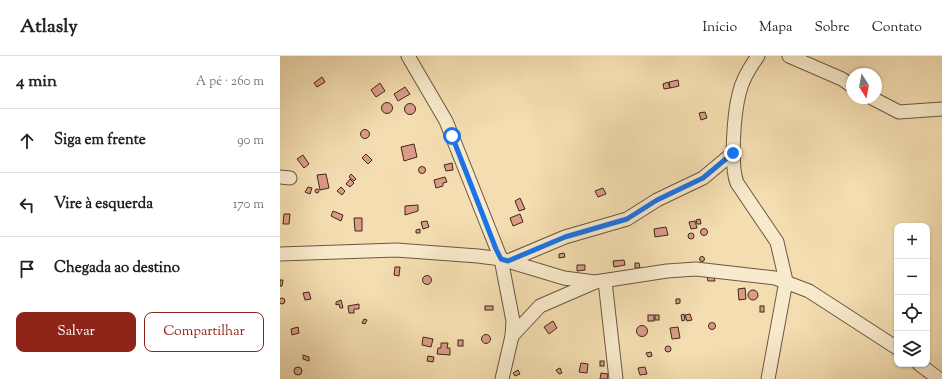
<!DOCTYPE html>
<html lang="pt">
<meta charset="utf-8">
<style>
body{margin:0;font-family:"Sorts Mill Goudy",serif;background:#f2f2f2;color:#222}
.controls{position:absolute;right:12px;bottom:12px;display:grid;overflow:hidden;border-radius:8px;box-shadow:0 1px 3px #0004}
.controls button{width:36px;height:36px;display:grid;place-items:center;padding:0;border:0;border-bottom:1px solid #e0e0e0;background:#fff;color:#222;font:20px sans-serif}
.compass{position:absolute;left:566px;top:12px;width:36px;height:36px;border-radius:50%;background:#fff;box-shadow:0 1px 3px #0004;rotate:169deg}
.stop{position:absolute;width:12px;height:12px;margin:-9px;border:3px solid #1a73e8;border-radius:50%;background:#fff}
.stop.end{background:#1a73e8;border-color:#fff;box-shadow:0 1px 4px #0008}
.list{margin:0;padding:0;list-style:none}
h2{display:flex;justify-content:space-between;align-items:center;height:52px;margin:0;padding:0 16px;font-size:17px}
h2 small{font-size:13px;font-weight:400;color:#767676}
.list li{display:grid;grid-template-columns:26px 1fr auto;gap:12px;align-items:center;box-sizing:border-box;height:64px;padding:0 16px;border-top:1px solid #e0e0e0}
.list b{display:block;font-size:15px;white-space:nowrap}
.list em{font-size:13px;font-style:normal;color:#767676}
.actions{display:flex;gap:8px;padding:12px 16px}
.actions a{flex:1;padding:9px 0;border:1px solid #8f2418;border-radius:8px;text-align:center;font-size:14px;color:#8f2418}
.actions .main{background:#8f2418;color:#fff}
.icon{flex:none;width:22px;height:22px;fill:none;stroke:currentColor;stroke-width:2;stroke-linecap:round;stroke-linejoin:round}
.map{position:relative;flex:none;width:662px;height:323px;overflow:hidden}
header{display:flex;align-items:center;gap:24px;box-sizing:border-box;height:56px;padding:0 20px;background:#fff;border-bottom:1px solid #e0e0e0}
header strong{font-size:19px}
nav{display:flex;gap:22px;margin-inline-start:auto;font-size:14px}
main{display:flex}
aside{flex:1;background:#fff}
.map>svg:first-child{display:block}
.building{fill:#db9b88;stroke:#3f281b}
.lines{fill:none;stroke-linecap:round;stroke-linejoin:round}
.minor-casing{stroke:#6c5640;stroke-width:15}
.minor{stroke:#f8eacc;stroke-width:13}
.route{stroke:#1a73e8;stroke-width:5}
</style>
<header>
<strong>Atlasly</strong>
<nav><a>Início</a><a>Mapa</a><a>Sobre</a><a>Contato</a></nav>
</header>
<main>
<aside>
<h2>4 min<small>A pé · 260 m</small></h2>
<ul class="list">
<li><svg class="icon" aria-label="ahead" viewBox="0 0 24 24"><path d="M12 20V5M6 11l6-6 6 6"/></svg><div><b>Siga em frente</b></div><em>90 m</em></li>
<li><svg class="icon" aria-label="left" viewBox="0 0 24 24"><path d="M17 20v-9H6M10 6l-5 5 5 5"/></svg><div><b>Vire à esquerda</b></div><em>170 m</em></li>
<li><svg class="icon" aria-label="arrive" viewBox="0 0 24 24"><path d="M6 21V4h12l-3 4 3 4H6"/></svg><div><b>Chegada ao destino</b></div></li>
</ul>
<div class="actions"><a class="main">Salvar</a><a>Compartilhar</a></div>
</aside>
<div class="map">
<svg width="662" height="323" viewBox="0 0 662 323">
<rect width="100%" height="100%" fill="#f4deb1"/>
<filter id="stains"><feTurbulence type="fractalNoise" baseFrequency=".005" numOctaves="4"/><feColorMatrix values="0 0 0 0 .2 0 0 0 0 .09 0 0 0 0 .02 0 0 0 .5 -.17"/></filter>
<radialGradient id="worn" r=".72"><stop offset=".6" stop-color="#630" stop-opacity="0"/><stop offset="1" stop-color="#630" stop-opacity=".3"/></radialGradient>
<g class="building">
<path d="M 42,21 L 45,26 L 37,31 L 34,27 Z"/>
<path d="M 398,24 L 399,30 L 390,32 L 389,26 Z"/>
<path d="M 388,26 L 390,32 L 384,33 L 383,28 Z"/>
<path d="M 100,27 L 105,35 L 96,41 L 91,34 Z"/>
<path d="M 125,31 L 130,38 L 118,45 L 114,38 Z"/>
<circle cx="107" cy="52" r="5.5"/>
<circle cx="130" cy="53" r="5.5"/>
<path d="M 425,56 L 427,62 L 421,64 L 419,57 Z"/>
<circle cx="85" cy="78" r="4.5"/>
<path d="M 134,88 L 137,101 L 124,105 L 121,91 Z"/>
<path d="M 86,98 L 92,104 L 88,108 L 82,102 Z"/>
<path d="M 23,99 L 29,108 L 24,112 L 17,103 Z"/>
<path d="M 172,107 L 173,114 L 166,115 L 164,109 Z"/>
<circle cx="142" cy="114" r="3.5"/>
<path d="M 46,118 L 49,132 L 40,134 L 37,119 Z"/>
<path d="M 71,118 L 76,123 L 74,125 L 69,121 Z"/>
<path d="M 165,121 L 167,126 L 163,127 L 163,130 L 156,132 L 154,124 Z"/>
<path d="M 70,123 L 74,127 L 70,131 L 66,128 Z"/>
<path d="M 28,131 L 32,132 L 30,138 L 25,136 Z"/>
<path d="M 61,131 L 65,135 L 62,139 L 57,135 Z"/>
<path d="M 323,132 L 326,138 L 318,141 L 315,135 Z"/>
<circle cx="37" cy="135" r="2"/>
<path d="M 240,142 L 245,153 L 239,155 L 235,145 Z"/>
<path d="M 138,149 L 138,155 L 125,159 L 125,150 Z"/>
<path d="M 53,155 L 63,159 L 61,165 L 51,160 Z"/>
<path d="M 4,158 L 10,158 L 9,168 L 3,168 Z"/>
<path d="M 240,158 L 243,166 L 233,170 L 230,162 Z"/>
<path d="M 74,162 L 82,162 L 82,175 L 75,175 Z"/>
<path d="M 420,163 L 421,168 L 417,168 L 416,164 Z"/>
<path d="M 147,165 L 149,171 L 143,173 L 141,166 Z"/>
<path d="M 415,165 L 417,172 L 411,173 L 409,166 Z"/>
<path d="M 386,171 L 388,179 L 375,181 L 374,173 Z"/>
<circle cx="424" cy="176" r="3.5"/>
<path d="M 140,173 L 140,177 L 136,177 L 136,174 Z"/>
<circle cx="411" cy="180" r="3"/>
<path d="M 284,197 L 285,201 L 279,202 L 279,198 Z"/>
<circle cx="422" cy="203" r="2.5"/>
<path d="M 344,204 L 345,209 L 334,211 L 333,205 Z"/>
<path d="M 355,207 L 359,207 L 360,212 L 355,212 Z"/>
<path d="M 297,209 L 305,209 L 305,214 L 297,215 Z"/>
<path d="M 115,211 L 120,211 L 119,220 L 114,219 Z"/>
<circle cx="147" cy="224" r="4.5"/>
<path d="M 427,221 L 434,221 L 435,225 L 428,225 Z"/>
<path d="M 0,224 L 3,224 L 2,230 L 0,230 Z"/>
<path d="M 465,232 L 466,243 L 459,244 L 458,233 Z"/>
<circle cx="473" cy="239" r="5"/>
<path d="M 29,236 L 31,243 L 25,244 L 23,237 Z"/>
<circle cx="2" cy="245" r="3"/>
<path d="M 396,243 L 400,243 L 400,247 L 396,248 Z"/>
<path d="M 61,244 L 63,252 L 60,252 L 59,248 L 56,249 L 56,246 Z"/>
<path d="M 79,248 L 79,253 L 74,253 L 74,257 L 69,257 L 68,250 Z"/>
<rect x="205" y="250" width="8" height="4"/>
<rect x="480" y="250" width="4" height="6"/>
<path d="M 404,258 L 405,264 L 402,265 L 401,259 Z"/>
<path d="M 410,258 L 412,264 L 407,265 L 405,259 Z"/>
<rect x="368" y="259" width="6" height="6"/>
<rect x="375" y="259" width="4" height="5"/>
<path d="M 84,263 L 87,264 L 85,268 L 82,267 Z"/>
<path d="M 273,265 L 277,272 L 269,278 L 264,271 Z"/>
<circle cx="432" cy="270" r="3.5"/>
<circle cx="362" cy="275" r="5.5"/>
<path d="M 18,271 L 19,277 L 12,279 L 11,273 Z"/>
<path d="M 398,271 L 400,282 L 392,283 L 390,272 Z"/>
<circle cx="206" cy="283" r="4.5"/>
<path d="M 143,281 L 153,283 L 151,291 L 142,289 Z"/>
<rect x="178" y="284" width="5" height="6"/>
<path d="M 161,287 L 168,287 L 167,292 L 170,292 L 170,299 L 157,298 L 158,292 L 161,292 Z"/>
<circle cx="388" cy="293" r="3"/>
<path d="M 371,296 L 372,300 L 368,301 L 366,297 Z"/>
<path d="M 23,299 L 29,301 L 29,305 L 23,303 Z"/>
<path d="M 148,300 L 154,301 L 153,306 L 147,305 Z"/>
<rect x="320" y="305" width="4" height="5"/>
<path d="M 301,307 L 308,308 L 307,317 L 299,316 Z"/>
<path d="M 365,311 L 367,318 L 360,319 L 358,312 Z"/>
<circle cx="18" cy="315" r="4"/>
<path d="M 280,312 L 282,317 L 279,318 L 276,314 Z"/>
<path d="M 238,314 L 240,318 L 235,320 L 233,317 Z"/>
<path d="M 321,317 L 328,318 L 327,323 L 320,323 Z"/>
</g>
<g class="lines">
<defs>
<g id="minor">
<path d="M 128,0 L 166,65 L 221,203 L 233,265 L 232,280 L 222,323"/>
<path d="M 478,0 C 470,11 462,24 459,38 C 454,58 450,109 457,127 L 497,186 L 506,225 L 488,323"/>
<path d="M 509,0 L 562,23 L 572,30"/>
<path d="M 592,42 L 619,56 L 662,53"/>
<path d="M 0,121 L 10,122"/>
<path d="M 0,198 L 116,194 L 198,200 L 221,203 L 284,222 L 315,226 L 387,215 L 416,213 L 495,222 L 529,235 L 617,292"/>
<path d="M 228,205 L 285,181 L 347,163 L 377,144 L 423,122 L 453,97"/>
<path d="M 325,225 L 336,323"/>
<path d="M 232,280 L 260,250 L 313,227"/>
<path d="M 639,308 L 659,323"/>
</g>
</defs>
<use href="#minor" class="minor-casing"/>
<use href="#minor" class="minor"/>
</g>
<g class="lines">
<path class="route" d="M 172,80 L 216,193 L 221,203 L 228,205 L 285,181 L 347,163 L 377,144 L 423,122 L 453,97"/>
</g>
<rect width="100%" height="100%" filter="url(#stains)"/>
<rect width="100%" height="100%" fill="url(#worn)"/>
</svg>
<div class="controls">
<button>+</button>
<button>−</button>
<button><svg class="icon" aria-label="locate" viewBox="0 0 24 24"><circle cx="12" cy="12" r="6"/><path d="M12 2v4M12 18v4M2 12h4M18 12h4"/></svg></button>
<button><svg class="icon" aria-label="layers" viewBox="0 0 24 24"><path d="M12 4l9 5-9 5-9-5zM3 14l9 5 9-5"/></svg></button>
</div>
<svg class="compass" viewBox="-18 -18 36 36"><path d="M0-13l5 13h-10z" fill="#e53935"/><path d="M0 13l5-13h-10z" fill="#767676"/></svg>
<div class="stop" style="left:172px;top:80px"></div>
<div class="stop end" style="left:453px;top:97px"></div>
</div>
</main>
